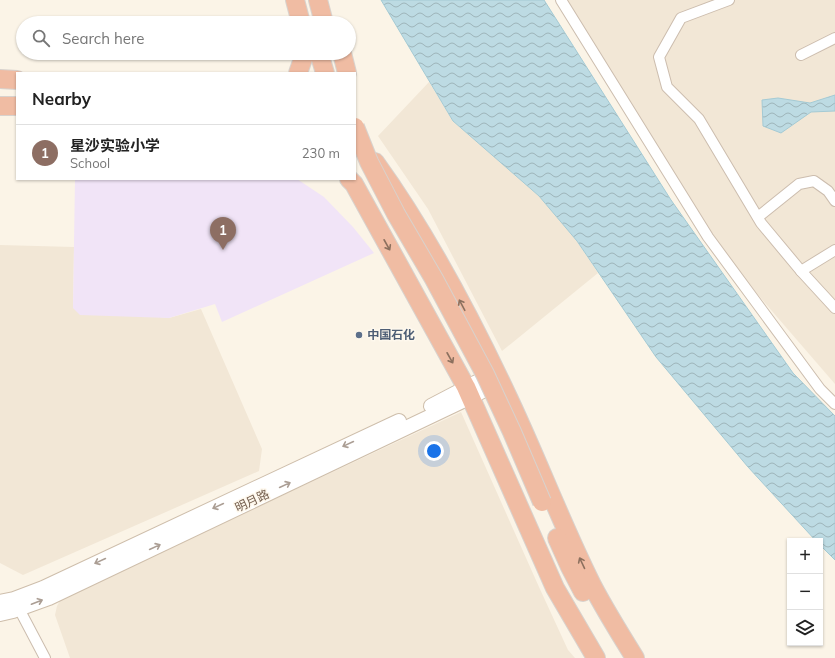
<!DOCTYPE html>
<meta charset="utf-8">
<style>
body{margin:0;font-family:Mulish,"Noto Sans SC",sans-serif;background:#f6f6f6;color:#222}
.controls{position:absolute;right:12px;bottom:12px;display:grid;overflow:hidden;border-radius:0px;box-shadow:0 1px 3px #0004}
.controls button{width:36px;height:36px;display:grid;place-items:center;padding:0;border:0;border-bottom:1px solid #e0e0e0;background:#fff;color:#222;font:20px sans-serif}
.you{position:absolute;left:434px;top:451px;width:14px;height:14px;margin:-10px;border:3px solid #fff;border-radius:50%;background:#1a73e8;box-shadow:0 0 0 6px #1a73e833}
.badge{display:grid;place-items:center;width:26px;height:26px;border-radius:50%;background:#db2777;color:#fff;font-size:13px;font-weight:700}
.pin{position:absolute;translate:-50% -33px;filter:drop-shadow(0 1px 2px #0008)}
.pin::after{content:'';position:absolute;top:21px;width:14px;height:12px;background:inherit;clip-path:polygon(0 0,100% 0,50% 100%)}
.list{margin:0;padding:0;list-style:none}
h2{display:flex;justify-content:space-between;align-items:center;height:52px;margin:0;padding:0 16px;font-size:17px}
h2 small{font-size:13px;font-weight:400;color:#767676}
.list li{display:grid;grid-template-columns:26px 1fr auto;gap:12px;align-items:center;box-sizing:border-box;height:56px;padding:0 16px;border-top:1px solid #e0e0e0}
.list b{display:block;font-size:15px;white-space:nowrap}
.list p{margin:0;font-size:13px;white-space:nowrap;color:#767676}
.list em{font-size:13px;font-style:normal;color:#767676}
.icon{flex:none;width:22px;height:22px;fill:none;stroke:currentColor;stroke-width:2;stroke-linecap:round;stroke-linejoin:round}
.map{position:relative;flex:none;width:835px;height:658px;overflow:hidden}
.search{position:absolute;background:#fff;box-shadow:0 1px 3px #0004;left:16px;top:16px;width:340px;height:44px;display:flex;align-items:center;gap:10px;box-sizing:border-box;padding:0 14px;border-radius:22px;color:#767676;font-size:15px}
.panel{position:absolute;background:#fff;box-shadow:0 1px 3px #0004;left:16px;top:72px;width:340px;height:108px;border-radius:0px}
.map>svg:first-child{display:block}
.residential{fill:#f2e7d6}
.education{fill:#f1e4f7}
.water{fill:url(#water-waves);stroke:#a4cad4}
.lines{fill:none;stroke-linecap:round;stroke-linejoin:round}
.street-casing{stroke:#ccbdae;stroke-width:12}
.secondary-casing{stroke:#cebeab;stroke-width:16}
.highway-casing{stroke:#d8d2cd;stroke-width:20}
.street{stroke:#fff;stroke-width:10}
.secondary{stroke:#fff;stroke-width:14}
.highway{stroke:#f0bca3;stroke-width:18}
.highway-bridge-casing{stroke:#d8d2cd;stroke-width:20;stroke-linecap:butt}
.highway-bridge{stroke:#f0bca3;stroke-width:18}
.oneway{stroke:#8c705e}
.oneway2{stroke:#ab9e94}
.service-dot{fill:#5c6f8a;stroke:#fef8ed;stroke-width:1.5}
.labels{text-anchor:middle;stroke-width:3;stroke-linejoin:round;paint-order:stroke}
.service-label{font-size:12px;font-weight:bold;fill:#4e5e75;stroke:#fef8ed;text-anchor:start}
.street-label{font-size:12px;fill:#735d4d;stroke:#fef8ed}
</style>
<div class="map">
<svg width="835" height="658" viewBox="0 0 835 658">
<defs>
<pattern id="water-waves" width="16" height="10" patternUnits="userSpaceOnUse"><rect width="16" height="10" fill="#bddbe3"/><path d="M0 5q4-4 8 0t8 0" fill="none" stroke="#9eb5ba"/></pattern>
</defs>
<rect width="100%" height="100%" fill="#fbf4e7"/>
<g class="residential">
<path d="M 561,0 L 835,0 L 835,384 L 708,237 Z"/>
<path d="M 429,82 L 453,121 L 539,196 L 577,241 L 598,273 L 502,351 L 428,209 L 378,136 Z"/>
<path d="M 0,245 L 74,247 L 73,308 L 169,318 L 201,309 L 262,449 L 259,471 L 23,575 L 0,563 Z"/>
<path d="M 461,412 L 539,587 L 568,650 L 575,658 L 70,658 L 55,615 L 57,606 L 61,599 Z"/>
</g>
<path class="education" d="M 75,179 L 297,179 L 324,197 L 353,227 L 374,253 L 222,322 L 215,304 L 169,318 L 80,315 L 73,308 Z"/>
<g class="water">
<path d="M 381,0 L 544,0 L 671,200 L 793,373 L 835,416 L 835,560 L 820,545 L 820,541 L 816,541 L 748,467 L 656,357 L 577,241 L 539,196 L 453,121 Z"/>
<path d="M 835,95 L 835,111 L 811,112 L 781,133 L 763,126 L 762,100 L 778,98 L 810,103 Z"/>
</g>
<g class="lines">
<defs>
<g id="street">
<path d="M 561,0 L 708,237 L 820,389 L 835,404"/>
<path d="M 729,0 L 681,18 L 659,57 L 667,87 L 699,119 L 761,223 L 801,271 L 835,308"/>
<path d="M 801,55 L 835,38"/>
<path d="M 758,217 L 799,184 L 814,181 L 828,191 L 835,201"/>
<path d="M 801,271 L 835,250"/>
<path d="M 16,603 L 45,658"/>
</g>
<g id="secondary">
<path d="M 431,406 L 496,372"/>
<path d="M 0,602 L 14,599 L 43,588 L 399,421"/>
<path d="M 0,614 L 13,611 L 49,598 L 471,397 L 500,382"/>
</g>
<g id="highway">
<path d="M 295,0 L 301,23"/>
<path d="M 318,0 L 324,23"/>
<path d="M 319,53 L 325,73"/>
<path d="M 342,53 L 347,73"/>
<path d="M 298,73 L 305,53"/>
<path d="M 0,79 L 17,80"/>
<path d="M 0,106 L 17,106"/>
<path d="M 375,162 C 427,234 469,314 507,395 C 537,458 561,523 592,585 C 605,610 620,634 635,658"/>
<path d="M 349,179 L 354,184 L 466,387 L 555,588 L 596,658"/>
<path d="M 557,538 L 570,567 L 583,592"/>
</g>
</defs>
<use href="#street" class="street-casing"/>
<use href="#secondary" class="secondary-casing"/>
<use href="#highway" class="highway-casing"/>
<use href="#street" class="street"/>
<use href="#secondary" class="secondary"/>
<use href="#highway" class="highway"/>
<defs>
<path id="highway-bridge" d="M 355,127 L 369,162 L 396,214 L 434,279 L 485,374 L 512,432 L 542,502"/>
</defs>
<use href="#highway-bridge" class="highway-bridge-casing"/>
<use href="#highway-bridge" class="highway-bridge"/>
</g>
<defs><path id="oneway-shaft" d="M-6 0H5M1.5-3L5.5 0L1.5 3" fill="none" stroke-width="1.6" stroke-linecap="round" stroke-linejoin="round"/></defs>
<g class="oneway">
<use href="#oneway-shaft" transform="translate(387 245) rotate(61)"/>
<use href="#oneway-shaft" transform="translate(462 305) rotate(-118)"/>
<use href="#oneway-shaft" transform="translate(450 358) rotate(61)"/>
<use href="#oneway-shaft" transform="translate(582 563) rotate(-115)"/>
</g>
<g class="oneway2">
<use href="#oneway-shaft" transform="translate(348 444) rotate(155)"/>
<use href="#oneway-shaft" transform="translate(285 485) rotate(-25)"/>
<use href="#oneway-shaft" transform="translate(218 506) rotate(155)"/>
<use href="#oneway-shaft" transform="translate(155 547) rotate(-25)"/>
<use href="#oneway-shaft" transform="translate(100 561) rotate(155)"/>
<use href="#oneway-shaft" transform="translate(37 602) rotate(-21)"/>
</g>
<circle class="service-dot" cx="359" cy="335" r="4"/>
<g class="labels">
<g class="service-label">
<text x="367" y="339">中国石化</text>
</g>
<g class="street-label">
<text transform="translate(252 501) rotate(-25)" y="4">明月路</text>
</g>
</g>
</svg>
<div class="controls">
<button>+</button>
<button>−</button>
<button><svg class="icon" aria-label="layers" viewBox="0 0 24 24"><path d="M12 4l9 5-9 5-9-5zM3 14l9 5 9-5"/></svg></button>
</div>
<div class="you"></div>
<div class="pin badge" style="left:223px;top:250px;background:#8d6e63">1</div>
<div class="search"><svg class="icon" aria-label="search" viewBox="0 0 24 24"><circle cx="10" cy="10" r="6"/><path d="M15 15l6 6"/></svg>Search here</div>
<section class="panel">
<h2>Nearby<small></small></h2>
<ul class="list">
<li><span class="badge" style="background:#8d6e63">1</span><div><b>星沙实验小学</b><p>School</p></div><em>230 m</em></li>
</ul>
</section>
</div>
